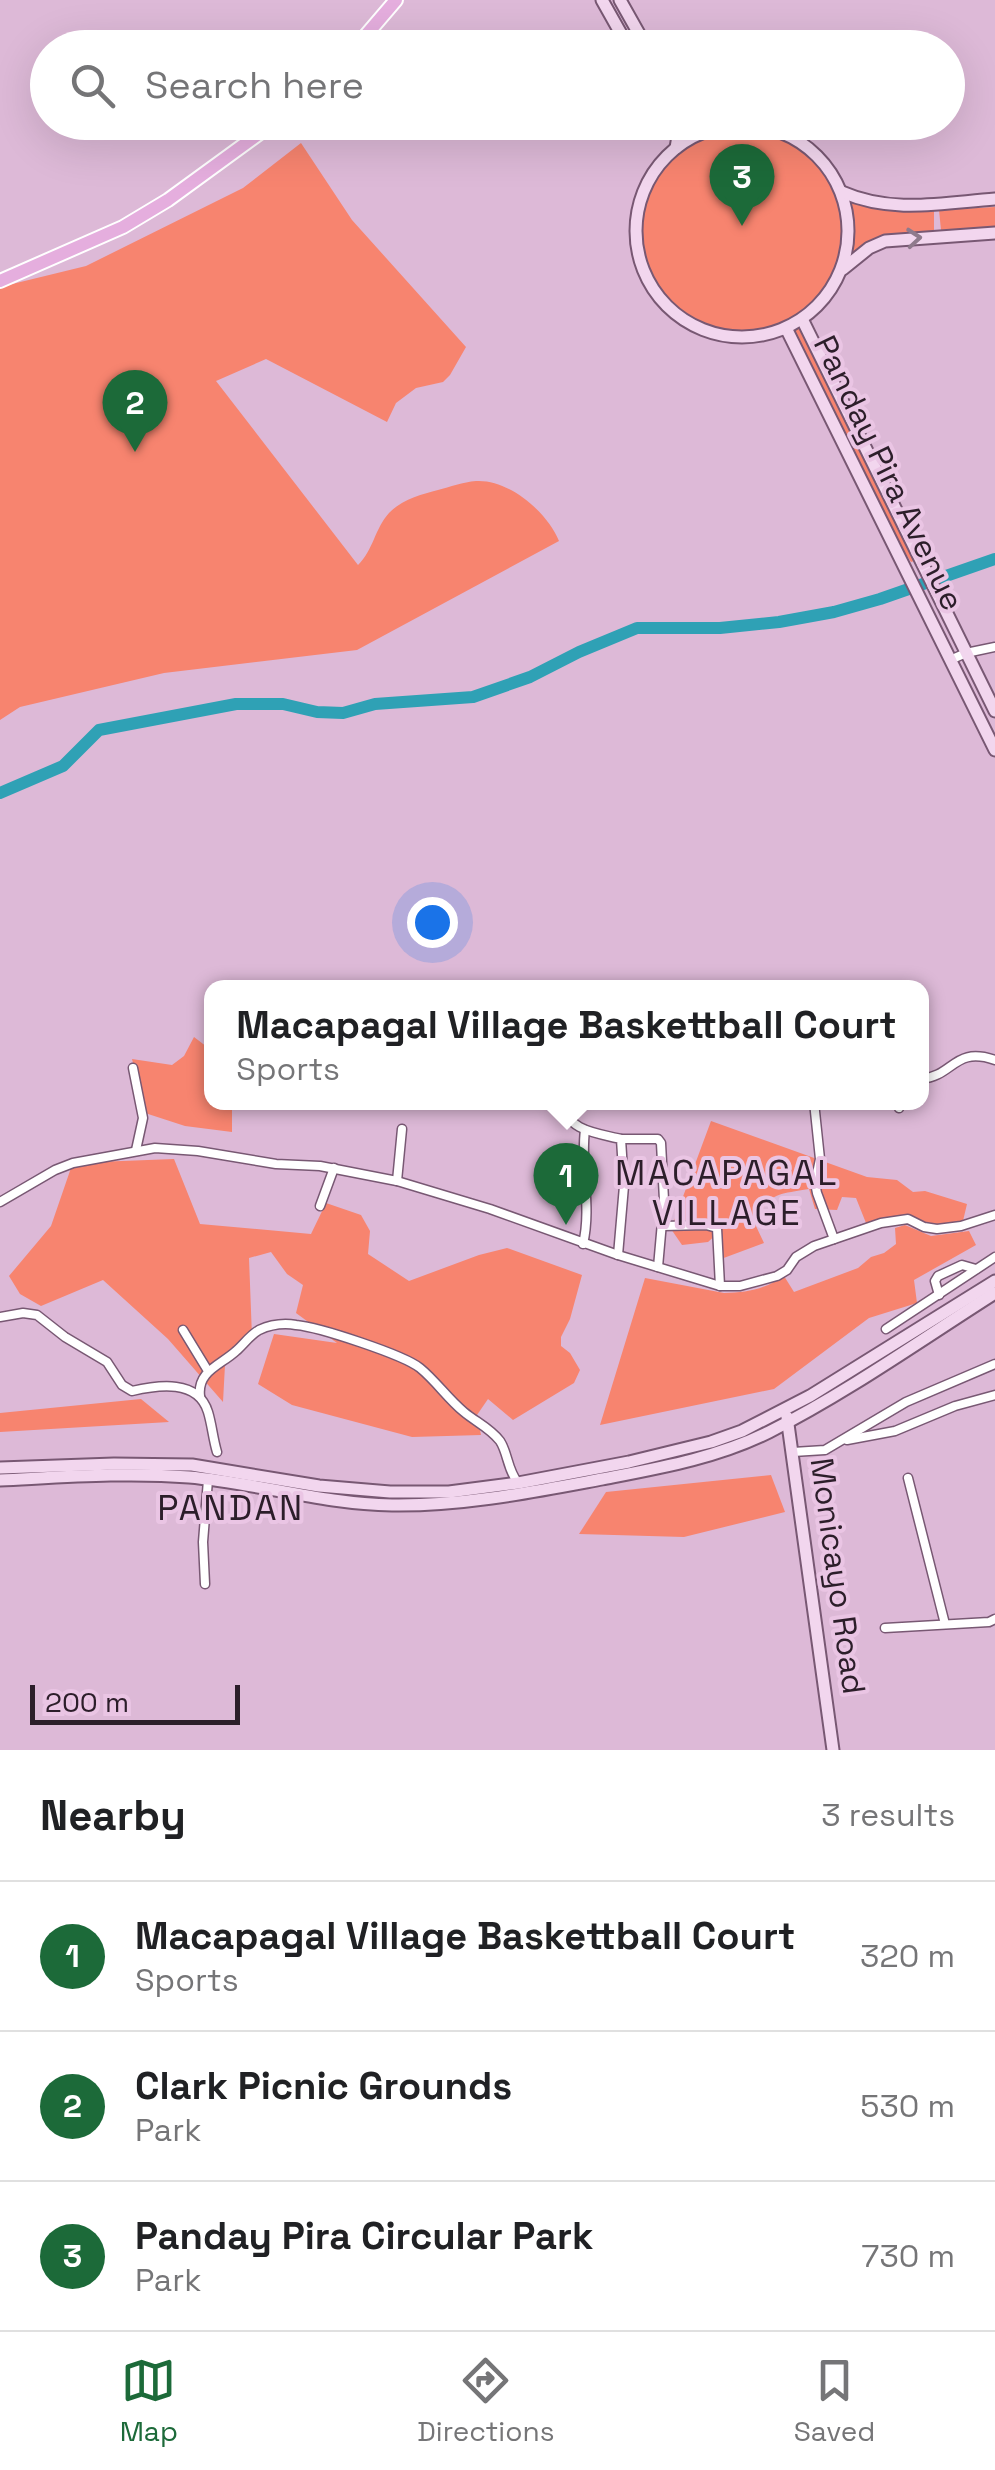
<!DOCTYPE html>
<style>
body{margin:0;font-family:"Space Grotesk",sans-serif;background:#f6f6f6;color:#202124}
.scale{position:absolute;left:30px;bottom:25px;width:210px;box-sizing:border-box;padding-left:10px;border:5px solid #2c1e2a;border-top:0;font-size:28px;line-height:35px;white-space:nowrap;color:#2c1e2a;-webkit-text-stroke:8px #eac5e4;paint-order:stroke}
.you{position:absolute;left:432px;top:922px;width:35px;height:35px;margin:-25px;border:8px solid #fff;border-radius:50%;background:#1a73e8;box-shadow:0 0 0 15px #1a73e833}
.badge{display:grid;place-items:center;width:65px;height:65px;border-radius:50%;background:#1c6a39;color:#fff;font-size:32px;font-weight:700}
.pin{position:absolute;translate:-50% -82px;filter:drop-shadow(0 2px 5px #0008)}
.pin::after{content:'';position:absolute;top:52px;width:35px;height:30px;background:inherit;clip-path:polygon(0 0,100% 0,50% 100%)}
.popup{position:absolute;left:204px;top:980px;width:725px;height:130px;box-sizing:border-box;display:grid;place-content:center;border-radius:20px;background:#fff;filter:drop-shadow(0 2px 8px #0005);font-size:32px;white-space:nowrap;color:#757577}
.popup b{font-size:38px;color:#202124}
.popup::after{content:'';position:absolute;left:50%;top:100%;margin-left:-20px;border:20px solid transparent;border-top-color:#fff}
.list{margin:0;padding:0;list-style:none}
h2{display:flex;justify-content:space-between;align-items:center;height:130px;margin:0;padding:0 40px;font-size:42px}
h2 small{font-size:32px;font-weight:400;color:#757577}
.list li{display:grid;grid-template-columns:65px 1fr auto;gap:30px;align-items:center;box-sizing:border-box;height:150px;padding:0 40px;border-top:2px solid #e0e0e0}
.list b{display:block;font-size:38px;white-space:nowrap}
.list p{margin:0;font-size:32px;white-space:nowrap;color:#757577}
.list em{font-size:32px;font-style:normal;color:#757577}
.icon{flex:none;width:55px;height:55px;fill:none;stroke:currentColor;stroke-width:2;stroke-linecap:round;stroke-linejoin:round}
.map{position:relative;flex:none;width:995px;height:1750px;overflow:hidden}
.search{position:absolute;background:#fff;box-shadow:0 10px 40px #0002;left:30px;right:30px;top:30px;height:110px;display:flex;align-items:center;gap:25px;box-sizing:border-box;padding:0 35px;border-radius:55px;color:#757577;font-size:38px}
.sheet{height:580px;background:#fff}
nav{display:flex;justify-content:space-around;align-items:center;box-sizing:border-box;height:140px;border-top:2px solid #e0e0e0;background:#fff;font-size:28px;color:#757577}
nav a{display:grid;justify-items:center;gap:5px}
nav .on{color:#1c6a39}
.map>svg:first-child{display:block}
.green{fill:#f7846f}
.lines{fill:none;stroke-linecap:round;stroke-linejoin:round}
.river{stroke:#2fa1b5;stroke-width:12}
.street-casing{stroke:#785873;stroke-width:11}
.secondary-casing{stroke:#785873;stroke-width:15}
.primary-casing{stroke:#fff;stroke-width:16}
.street{stroke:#fff;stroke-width:8}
.secondary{stroke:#f2d6ee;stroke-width:11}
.primary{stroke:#e5aede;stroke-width:12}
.oneway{stroke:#8f7a8c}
.labels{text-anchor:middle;stroke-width:8;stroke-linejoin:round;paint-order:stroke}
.street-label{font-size:32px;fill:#2c1e2a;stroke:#eac5e4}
.neighbourhood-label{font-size:35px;letter-spacing:2.5px;fill:#2c1e2a;stroke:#eac5e4}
</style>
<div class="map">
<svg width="995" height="1750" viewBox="0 0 995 1750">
<rect width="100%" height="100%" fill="#ddb9d7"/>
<g class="green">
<circle cx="742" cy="232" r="102"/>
<path d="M 301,143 L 352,220 L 466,347 L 450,375 L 443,382 L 416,388 L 396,403 L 387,422 L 266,359 L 216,381 L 358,565 C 373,551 375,528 389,513 C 401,500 422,494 438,490 C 450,487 463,482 476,481 C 509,479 547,512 559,541 L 357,650 L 164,673 L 20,707 L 0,720 L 0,287 L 86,266 L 243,188 Z"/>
<path d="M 848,197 C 876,211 903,210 934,210 L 934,231 L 891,235 L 852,255 L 855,223 Z"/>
<path d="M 995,207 L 995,227 L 941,230 L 939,210 Z"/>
<path d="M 797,328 L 800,329 L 914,561 L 911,562 L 891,531 L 794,332 Z"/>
<path d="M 194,1037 L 211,1050 L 211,1102 L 232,1103 L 232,1132 L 185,1126 L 145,1113 L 132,1059 L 172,1065 L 184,1056 Z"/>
<path d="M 711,1121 L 867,1177 L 897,1180 L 913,1192 L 925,1191 L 967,1204 L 962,1225 L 933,1229 L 909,1222 L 868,1228 L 856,1198 L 842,1197 L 837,1210 L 815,1209 L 809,1189 C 775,1195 770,1192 755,1224 L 764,1243 L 721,1259 L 719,1232 L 708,1242 L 682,1245 L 671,1229 Z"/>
<path d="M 174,1159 L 200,1224 L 311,1234 L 326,1203 L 361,1215 L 370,1231 L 368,1254 L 409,1281 L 479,1255 L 507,1248 L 582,1275 L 570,1319 L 561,1337 L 561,1346 L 570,1353 L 580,1370 L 574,1383 L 513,1420 L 488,1399 L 477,1415 L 481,1435 L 412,1437 L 292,1405 L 258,1384 L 274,1334 L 337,1343 L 296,1313 L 303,1285 L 287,1274 L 271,1252 L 249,1258 L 252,1337 L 225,1365 L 223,1402 L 168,1339 L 103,1280 L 41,1306 L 20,1294 L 9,1276 L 51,1226 L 72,1165 L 96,1162 Z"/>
<path d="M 905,1225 L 931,1236 L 969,1231 L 976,1245 L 914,1280 L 917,1303 L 869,1318 L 774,1389 L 600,1425 L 645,1278 L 724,1293 C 747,1293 765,1289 784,1276 L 794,1292 L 858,1268 L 871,1257 L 884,1253 L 896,1244 L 895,1228 Z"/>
<path d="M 141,1399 L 169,1422 L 0,1432 L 0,1413 Z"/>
<path d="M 771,1475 L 785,1512 L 684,1537 L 579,1534 L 606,1492 Z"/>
</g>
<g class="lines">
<path class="river" d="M 0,793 L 63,766 L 99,730 L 236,704 L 283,704 L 317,712 L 343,713 L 375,704 L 473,697 L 530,677 L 579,652 L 637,628 L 720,628 L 779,622 L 834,612 L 880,599 L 995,559"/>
<defs>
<g id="street">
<path d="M 950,660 L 966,653 L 995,647"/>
<path d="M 133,1068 L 143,1118 L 136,1150"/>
<path d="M 921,1079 C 954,1076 954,1046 995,1060"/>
<path d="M 561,1102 C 567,1131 596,1133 621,1139 L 624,1186 L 618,1255"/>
<path d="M 814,1102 L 820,1159 L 815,1183 L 817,1193 L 834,1239"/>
<path d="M 899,1108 L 900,1102"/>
<path d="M 621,1139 L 658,1139 L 661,1143 L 664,1200 L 658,1267"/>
<path d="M 397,1181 L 402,1129"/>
<path d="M 0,1202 L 55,1170 L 73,1163 L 155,1148 L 198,1151 L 276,1164 L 320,1166 L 397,1181 L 490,1209 L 618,1255 L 720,1286 L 740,1286 L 777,1276 L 787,1270 L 796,1257 L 814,1246 L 881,1223 L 908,1219 L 924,1227 L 937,1229 L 961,1226 L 995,1215"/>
<path d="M 320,1206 L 334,1168"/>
<path d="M 663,1226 L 706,1225 L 717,1228 L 720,1286"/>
<path d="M 583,1244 C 592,1206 580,1169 585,1130"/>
<path d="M 939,1295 L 935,1281 L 938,1276 L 962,1265 L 976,1269"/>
<path d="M 0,1317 L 23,1313 L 37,1315 L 65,1337 L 107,1362 L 122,1385 L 132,1391 C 158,1385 198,1379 208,1412 C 212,1425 213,1439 217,1452"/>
<path d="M 886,1329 L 995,1257"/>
<path d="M 183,1330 L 208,1371"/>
<path d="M 200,1396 C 197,1371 221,1365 236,1351 C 243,1345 250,1335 259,1330 C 270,1325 284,1323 296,1325 C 319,1327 404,1355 420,1368 C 436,1381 448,1399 464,1412 C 476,1422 490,1428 500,1441 C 508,1453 507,1469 518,1483"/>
<path d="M 847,1440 L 895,1431 L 955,1406 L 995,1395"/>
<path d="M 793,1452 L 825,1450 L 906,1402 L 995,1364"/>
<path d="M 908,1478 L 945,1624"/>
<path d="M 205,1584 L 203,1542 L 208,1480"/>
<path d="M 885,1628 L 989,1622 L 995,1619"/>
</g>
<g id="secondary">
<path d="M 602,0 L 629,48"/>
<path d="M 620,0 L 647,48"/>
<path d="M 673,122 L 678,136 L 676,148"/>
<circle cx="742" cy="231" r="106"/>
<path d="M 842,192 C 892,214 942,203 995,199"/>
<path d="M 843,269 L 869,248 L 885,241 L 995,233"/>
<path d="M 802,319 L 995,711"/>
<path d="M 786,328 L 995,750"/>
<path d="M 787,1417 L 833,1750"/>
<path d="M 0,1468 L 114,1464 L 192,1465 L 319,1486 L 390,1492 L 449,1492 L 518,1483 L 629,1462 L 711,1442 L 742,1431 L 810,1396 L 995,1281"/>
<path d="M 0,1480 C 63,1477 127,1472 189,1477 C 257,1483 323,1504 392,1505 C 463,1506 532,1492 602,1479 C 659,1468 717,1458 769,1432 C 848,1392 921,1340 995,1293"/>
</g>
<g id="primary">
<path d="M 355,48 L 396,0"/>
<path d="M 0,281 L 123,227 L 168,200 L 275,122"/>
</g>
</defs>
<use href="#street" class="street-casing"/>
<use href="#secondary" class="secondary-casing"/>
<use href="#primary" class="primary-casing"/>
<use href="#street" class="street"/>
<use href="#secondary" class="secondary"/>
<use href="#primary" class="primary"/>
</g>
<defs><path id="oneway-chevron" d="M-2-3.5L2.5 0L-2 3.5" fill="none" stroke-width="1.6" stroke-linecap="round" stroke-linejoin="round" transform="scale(2.5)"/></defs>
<use class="oneway" href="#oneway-chevron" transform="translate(914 238) rotate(-5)"/>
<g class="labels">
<g class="street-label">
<text transform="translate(889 473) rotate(64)" y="11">Panday Pira Avenue</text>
<text transform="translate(838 1576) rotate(82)" y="11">Monicayo Road</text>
</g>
<g class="neighbourhood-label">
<text x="727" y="1185">MACAPAGAL<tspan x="727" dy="40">VILLAGE</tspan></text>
<text x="231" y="1520">PANDAN</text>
</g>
</g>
</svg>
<div class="scale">200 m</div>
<div class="you"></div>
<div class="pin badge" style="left:566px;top:1225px">1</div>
<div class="popup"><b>Macapagal Village Baskettball Court</b>Sports</div>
<div class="pin badge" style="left:135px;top:452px">2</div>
<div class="pin badge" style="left:742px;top:226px">3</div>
<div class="search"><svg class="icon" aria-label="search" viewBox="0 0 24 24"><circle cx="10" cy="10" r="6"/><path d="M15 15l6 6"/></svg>Search here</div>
</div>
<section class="sheet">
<h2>Nearby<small>3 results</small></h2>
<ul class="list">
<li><span class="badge">1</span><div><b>Macapagal Village Baskettball Court</b><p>Sports</p></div><em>320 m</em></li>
<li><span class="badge">2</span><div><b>Clark Picnic Grounds</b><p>Park</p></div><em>530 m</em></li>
<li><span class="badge">3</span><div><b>Panday Pira Circular Park</b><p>Park</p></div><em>730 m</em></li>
</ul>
</section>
<nav>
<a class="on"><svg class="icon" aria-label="map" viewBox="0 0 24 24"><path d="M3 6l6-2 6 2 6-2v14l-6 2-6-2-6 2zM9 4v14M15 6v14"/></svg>Map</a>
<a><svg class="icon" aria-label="directions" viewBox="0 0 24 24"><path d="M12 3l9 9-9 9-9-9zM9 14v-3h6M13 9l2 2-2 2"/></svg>Directions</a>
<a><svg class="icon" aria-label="saved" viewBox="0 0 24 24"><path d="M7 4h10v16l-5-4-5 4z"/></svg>Saved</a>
</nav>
